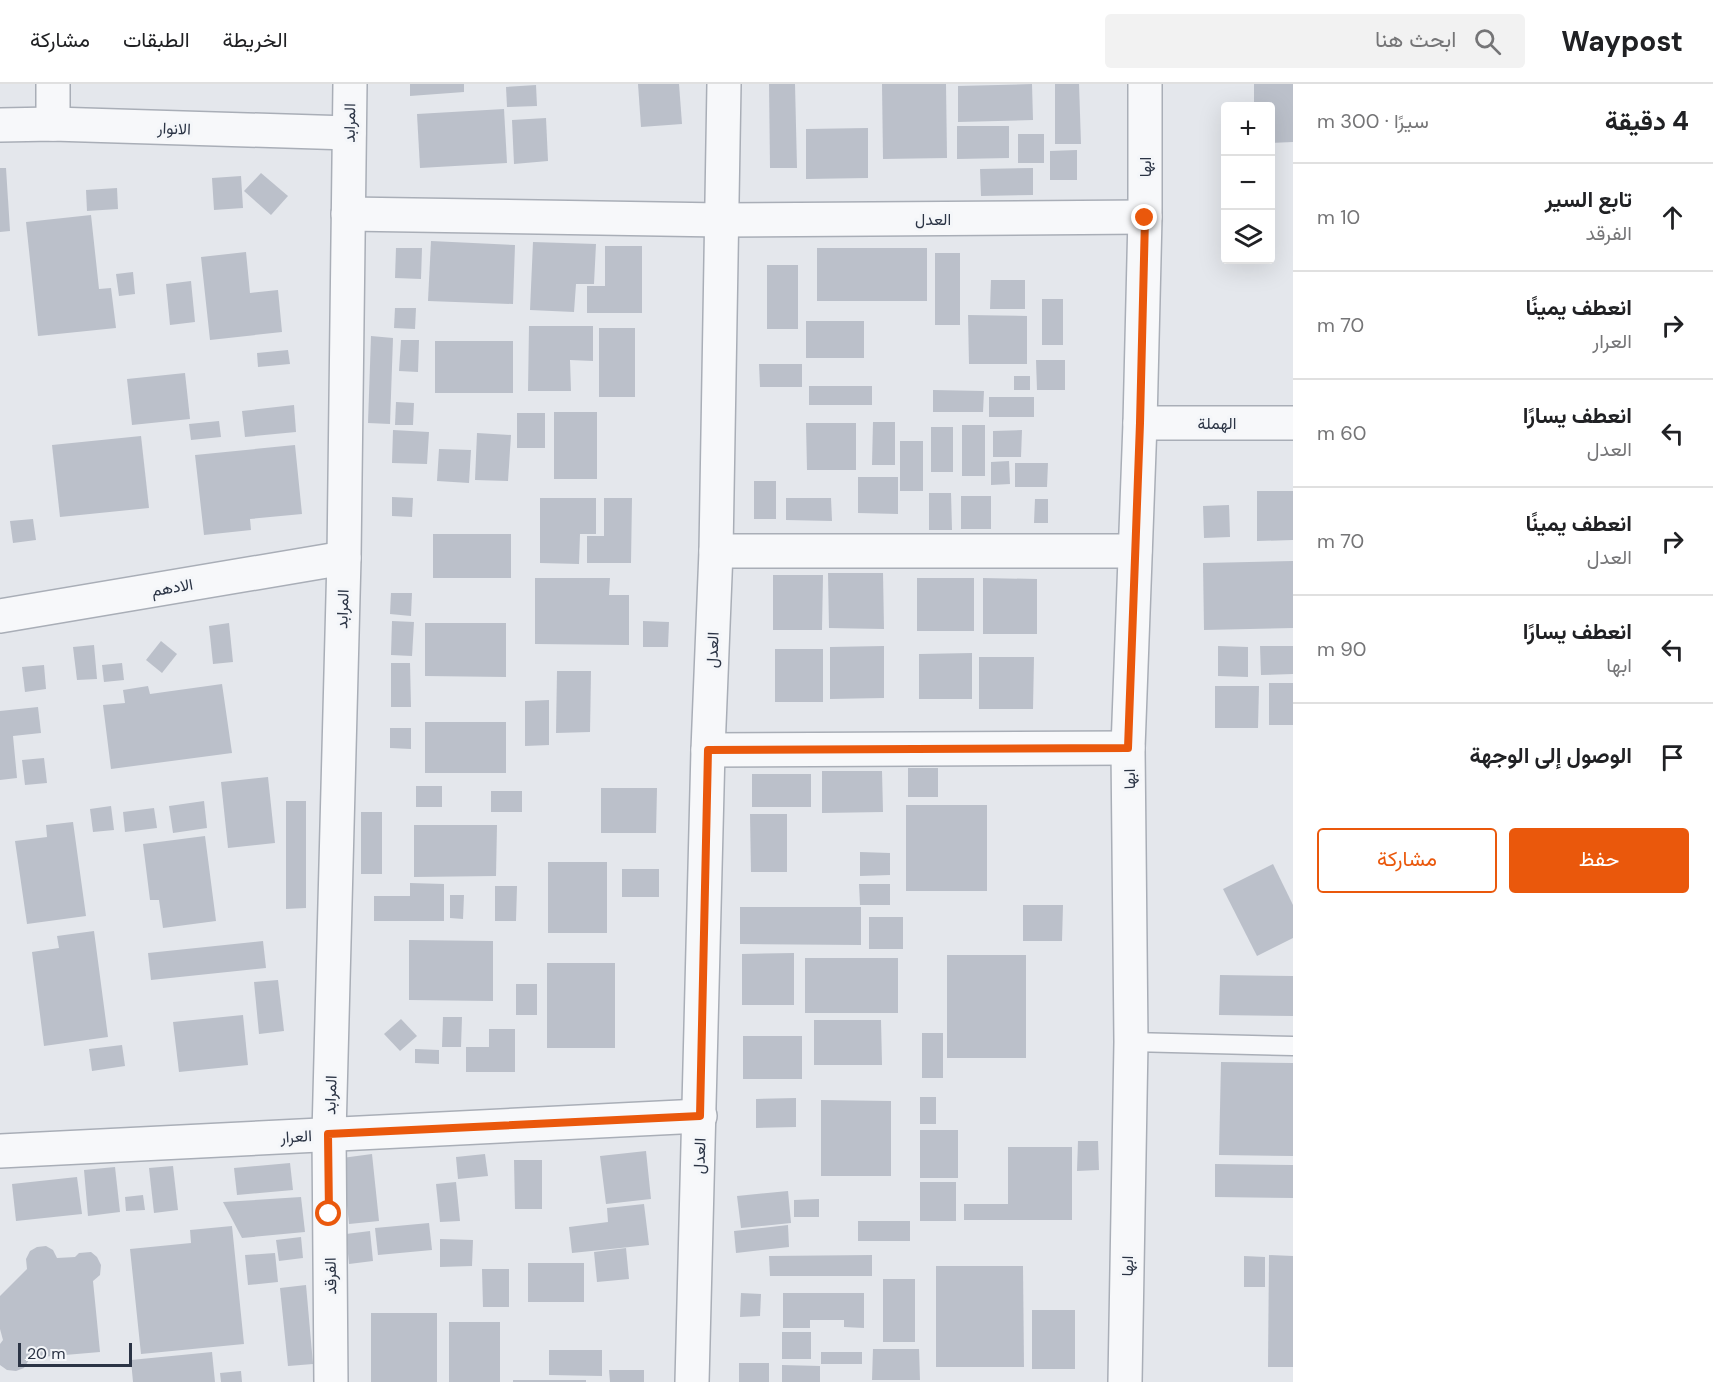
<!DOCTYPE html>
<html lang="ar">
<meta charset="utf-8">
<style>
body{margin:0;font-family:"DM Sans",Vazirmatn,sans-serif;background:#f2f2f2;color:#202124;direction:rtl}
.controls{position:absolute;right:18px;top:18px;display:grid;overflow:hidden;border-radius:6px;box-shadow:0 6px 24px #0002}
.controls button{width:54px;height:54px;display:grid;place-items:center;padding:0;border:0;border-bottom:2px solid #e0e0e0;background:#fff;color:#202124;font:30px sans-serif}
.scale{position:absolute;left:18px;bottom:15px;width:114px;box-sizing:border-box;padding-left:6px;border:3px solid #2b3445;border-top:0;font-size:16px;line-height:21px;white-space:nowrap;color:#2b3445;-webkit-text-stroke:4px #f4f6f9;paint-order:stroke}
.stop{position:absolute;width:18px;height:18px;margin:-14px;border:4px solid #ea580c;border-radius:50%;background:#fff}
.stop.end{background:#ea580c;border-color:#fff;box-shadow:0 2px 6px #0008}
.list{margin:0;padding:0;list-style:none}
h2{display:flex;justify-content:space-between;align-items:center;height:78px;margin:0;padding:0 24px;font-size:26px}
h2 small{font-size:20px;font-weight:400;color:#757577}
.list li{display:grid;grid-template-columns:39px 1fr auto;gap:18px;align-items:center;box-sizing:border-box;height:108px;padding:0 24px;border-top:2px solid #e0e0e0}
.list b{display:block;font-size:22px;white-space:nowrap}
.list p{margin:0;font-size:20px;white-space:nowrap;color:#757577}
.list em{font-size:20px;font-style:normal;color:#757577}
.actions{display:flex;gap:12px;padding:18px 24px}
.actions a{flex:1;padding:14px 0;border:2px solid #ea580c;border-radius:6px;text-align:center;font-size:21px;color:#ea580c}
.actions .main{background:#ea580c;color:#fff}
.icon{flex:none;width:33px;height:33px;fill:none;stroke:currentColor;stroke-width:2;stroke-linecap:round;stroke-linejoin:round}
.map{position:relative;flex:none;width:1293px;height:1298px;overflow:hidden;direction:ltr}
header{display:flex;align-items:center;gap:36px;box-sizing:border-box;height:84px;padding:0 30px;background:#fff;border-bottom:2px solid #e0e0e0}
header strong{font-size:28px}
nav{display:flex;gap:33px;margin-inline-start:auto;font-size:21px}
.search{width:420px;height:54px;background:#f2f2f2;display:flex;align-items:center;gap:15px;box-sizing:border-box;padding:0 21px;border-radius:6px;color:#757577;font-size:22px}
main{display:flex}
aside{flex:1;background:#fff}
.map>svg:first-child{display:block}
.building{fill:#bbc0ca}
.lines{fill:none;stroke-linecap:round;stroke-linejoin:round}
.service-casing{stroke:#a9aeb7;stroke-width:21}
.minor-casing{stroke:#a9aeb7;stroke-width:36}
.service{stroke:#f7f8fa;stroke-width:18}
.minor{stroke:#f7f8fa;stroke-width:33}
.route{stroke:#ea580c;stroke-width:8}
.labels{text-anchor:middle;stroke-width:6;stroke-linejoin:round;paint-order:stroke}
.street-label{font-size:16px;fill:#2b3445;stroke:#f4f6f9}
</style>
<header>
<strong>Waypost</strong>
<div class="search"><svg class="icon" aria-label="search" viewBox="0 0 24 24"><circle cx="10" cy="10" r="6"/><path d="M15 15l6 6"/></svg>ابحث هنا</div>
<nav><a>الخريطة</a><a>الطبقات</a><a>مشاركة</a></nav>
</header>
<main>
<aside>
<h2>4 دقيقة<small>سيرًا · 300 m</small></h2>
<ul class="list">
<li><svg class="icon" aria-label="ahead" viewBox="0 0 24 24"><path d="M12 20V5M6 11l6-6 6 6"/></svg><div><b>تابع السير</b><p>الفرقد</p></div><em>10 m</em></li>
<li><svg class="icon" aria-label="right" viewBox="0 0 24 24"><path d="M7 20v-9h11M14 6l5 5-5 5"/></svg><div><b>انعطف يمينًا</b><p>العرار</p></div><em>70 m</em></li>
<li><svg class="icon" aria-label="left" viewBox="0 0 24 24"><path d="M17 20v-9H6M10 6l-5 5 5 5"/></svg><div><b>انعطف يسارًا</b><p>العدل</p></div><em>60 m</em></li>
<li><svg class="icon" aria-label="right" viewBox="0 0 24 24"><path d="M7 20v-9h11M14 6l5 5-5 5"/></svg><div><b>انعطف يمينًا</b><p>العدل</p></div><em>70 m</em></li>
<li><svg class="icon" aria-label="left" viewBox="0 0 24 24"><path d="M17 20v-9H6M10 6l-5 5 5 5"/></svg><div><b>انعطف يسارًا</b><p>ابها</p></div><em>90 m</em></li>
<li><svg class="icon" aria-label="arrive" viewBox="0 0 24 24"><path d="M6 21V4h12l-3 4 3 4H6"/></svg><div><b>الوصول إلى الوجهة</b></div></li>
</ul>
<div class="actions"><a class="main">حفظ</a><a>مشاركة</a></div>
</aside>
<div class="map">
<svg width="1293" height="1298" viewBox="0 0 1293 1298">
<rect width="100%" height="100%" fill="#e4e7ec"/>
<g class="building">
<path d="M 410,0 L 464,0 L 464,8 L 410,12 Z"/>
<path d="M 638,0 L 679,0 L 682,40 L 641,43 Z"/>
<path d="M 769,0 L 795,0 L 797,84 L 770,84 Z"/>
<path d="M 882,0 L 946,0 L 947,74 L 883,75 Z"/>
<path d="M 1032,0 L 1033,36 L 958,38 L 958,2 Z"/>
<path d="M 1055,0 L 1079,0 L 1081,60 L 1055,60 Z"/>
<path d="M 1254,0 L 1293,0 L 1293,58 L 1270,59 L 1270,22 L 1254,22 Z"/>
<path d="M 536,1 L 537,22 L 507,23 L 506,3 Z"/>
<path d="M 504,25 L 507,79 L 420,84 L 417,30 Z"/>
<path d="M 546,34 L 548,77 L 514,80 L 512,36 Z"/>
<path d="M 957,42 L 1009,42 L 1009,74 L 957,75 Z"/>
<path d="M 868,44 L 868,94 L 806,95 L 806,45 Z"/>
<rect x="1018" y="50" width="26" height="29"/>
<path d="M 1077,66 L 1077,96 L 1050,96 L 1050,67 Z"/>
<path d="M 0,84 L 6,84 L 10,147 L 0,148 Z"/>
<path d="M 1033,84 L 1033,111 L 981,112 L 980,85 Z"/>
<path d="M 261,89 L 288,112 L 271,131 L 244,107 Z"/>
<path d="M 241,92 L 243,124 L 214,126 L 212,94 Z"/>
<path d="M 117,104 L 118,125 L 87,127 L 86,106 Z"/>
<path d="M 91,131 L 99,205 L 111,204 L 116,244 L 38,252 L 26,138 Z"/>
<path d="M 431,157 L 515,161 L 513,220 L 428,217 Z"/>
<path d="M 533,158 L 596,160 L 594,200 L 576,200 L 574,228 L 530,226 Z"/>
<path d="M 605,162 L 642,162 L 642,229 L 587,229 L 587,202 L 605,202 Z"/>
<path d="M 396,164 L 422,164 L 421,195 L 395,194 Z"/>
<rect x="817" y="164" width="110" height="53"/>
<path d="M 246,168 L 250,209 L 278,206 L 282,248 L 210,256 L 201,173 Z"/>
<rect x="935" y="169" width="25" height="72"/>
<rect x="767" y="181" width="31" height="64"/>
<path d="M 133,188 L 135,210 L 119,212 L 116,190 Z"/>
<path d="M 991,196 L 1025,196 L 1025,225 L 990,225 Z"/>
<path d="M 191,197 L 195,238 L 170,241 L 166,200 Z"/>
<rect x="1042" y="215" width="21" height="46"/>
<path d="M 395,224 L 416,224 L 415,245 L 394,244 Z"/>
<path d="M 968,231 L 1027,232 L 1027,280 L 969,280 Z"/>
<rect x="806" y="237" width="58" height="37"/>
<path d="M 529,242 L 593,242 L 593,277 L 570,276 L 571,307 L 528,307 Z"/>
<rect x="599" y="244" width="36" height="69"/>
<path d="M 371,252 L 393,254 L 390,340 L 368,339 Z"/>
<path d="M 401,256 L 419,256 L 418,288 L 399,287 Z"/>
<rect x="435" y="257" width="78" height="52"/>
<path d="M 288,266 L 290,280 L 258,283 L 257,269 Z"/>
<path d="M 1036,276 L 1065,276 L 1065,306 L 1037,306 Z"/>
<path d="M 759,280 L 802,280 L 802,303 L 760,303 Z"/>
<path d="M 185,289 L 190,335 L 132,341 L 127,295 Z"/>
<rect x="1014" y="292" width="16" height="14"/>
<rect x="809" y="302" width="63" height="19"/>
<path d="M 933,306 L 984,307 L 983,328 L 933,328 Z"/>
<rect x="989" y="313" width="45" height="20"/>
<path d="M 396,318 L 414,319 L 413,341 L 395,341 Z"/>
<path d="M 294,321 L 296,348 L 245,353 L 242,327 Z"/>
<rect x="554" y="328" width="43" height="67"/>
<rect x="517" y="329" width="28" height="35"/>
<path d="M 219,337 L 221,353 L 191,356 L 189,340 Z"/>
<path d="M 873,338 L 895,338 L 895,381 L 872,381 Z"/>
<path d="M 806,339 L 856,339 L 856,386 L 807,386 Z"/>
<rect x="962" y="341" width="23" height="51"/>
<rect x="931" y="343" width="22" height="45"/>
<path d="M 393,346 L 429,348 L 427,380 L 392,379 Z"/>
<path d="M 1022,346 L 1021,373 L 993,373 L 993,347 Z"/>
<path d="M 477,349 L 511,351 L 508,397 L 475,396 Z"/>
<path d="M 141,352 L 149,424 L 60,433 L 52,361 Z"/>
<rect x="900" y="357" width="23" height="50"/>
<path d="M 295,361 L 302,430 L 250,435 L 251,446 L 204,451 L 195,371 Z"/>
<path d="M 439,365 L 471,366 L 469,399 L 437,397 Z"/>
<path d="M 1009,377 L 1010,400 L 991,401 L 991,378 Z"/>
<path d="M 1015,379 L 1048,379 L 1047,403 L 1015,403 Z"/>
<path d="M 858,393 L 898,393 L 898,430 L 858,429 Z"/>
<rect x="754" y="397" width="22" height="38"/>
<path d="M 1257,407 L 1293,407 L 1293,456 L 1257,457 Z"/>
<path d="M 929,409 L 951,409 L 952,446 L 929,446 Z"/>
<rect x="961" y="412" width="30" height="33"/>
<path d="M 392,413 L 413,414 L 412,433 L 392,432 Z"/>
<path d="M 540,414 L 596,414 L 596,450 L 580,450 L 579,480 L 540,479 Z"/>
<path d="M 604,414 L 632,414 L 631,479 L 587,479 L 587,452 L 604,452 Z"/>
<path d="M 786,414 L 831,414 L 832,437 L 786,436 Z"/>
<path d="M 1035,415 L 1048,415 L 1048,439 L 1034,439 Z"/>
<path d="M 1229,421 L 1230,453 L 1204,454 L 1203,422 Z"/>
<path d="M 33,435 L 36,456 L 13,459 L 10,437 Z"/>
<rect x="433" y="450" width="78" height="44"/>
<path d="M 1293,477 L 1293,544 L 1204,546 L 1203,479 Z"/>
<path d="M 828,489 L 883,489 L 884,545 L 829,544 Z"/>
<path d="M 773,491 L 823,491 L 822,546 L 773,546 Z"/>
<path d="M 535,494 L 610,494 L 609,511 L 629,511 L 629,561 L 535,560 Z"/>
<rect x="917" y="494" width="57" height="53"/>
<path d="M 983,494 L 1037,495 L 1037,550 L 983,550 Z"/>
<path d="M 391,509 L 412,509 L 411,532 L 390,530 Z"/>
<path d="M 392,537 L 414,538 L 412,572 L 391,571 Z"/>
<path d="M 643,537 L 669,538 L 668,563 L 643,563 Z"/>
<path d="M 229,539 L 233,578 L 213,580 L 209,542 Z"/>
<path d="M 425,539 L 506,539 L 506,593 L 425,592 Z"/>
<path d="M 161,557 L 177,570 L 162,589 L 146,576 Z"/>
<path d="M 94,561 L 97,595 L 77,596 L 73,563 Z"/>
<path d="M 884,562 L 884,614 L 830,615 L 830,563 Z"/>
<path d="M 1218,562 L 1248,563 L 1248,593 L 1218,592 Z"/>
<path d="M 1260,562 L 1293,562 L 1293,590 L 1261,591 Z"/>
<rect x="775" y="565" width="48" height="53"/>
<path d="M 972,569 L 972,615 L 919,615 L 919,570 Z"/>
<path d="M 979,573 L 1034,573 L 1033,625 L 979,625 Z"/>
<path d="M 122,579 L 124,596 L 104,598 L 102,581 Z"/>
<path d="M 391,579 L 410,579 L 411,623 L 391,623 Z"/>
<path d="M 44,581 L 46,605 L 25,608 L 22,583 Z"/>
<path d="M 557,587 L 591,587 L 590,648 L 556,649 Z"/>
<rect x="1269" y="599" width="24" height="42"/>
<path d="M 222,600 L 232,669 L 111,685 L 103,621 L 125,619 L 123,606 L 148,602 L 150,610 Z"/>
<path d="M 1215,602 L 1259,602 L 1258,644 L 1215,644 Z"/>
<path d="M 549,616 L 549,661 L 525,662 L 525,617 Z"/>
<path d="M 38,623 L 41,649 L 13,652 L 17,694 L 0,696 L 0,627 Z"/>
<rect x="425" y="638" width="81" height="51"/>
<path d="M 390,644 L 411,644 L 411,665 L 390,664 Z"/>
<path d="M 44,674 L 47,699 L 25,701 L 22,676 Z"/>
<rect x="908" y="684" width="30" height="29"/>
<path d="M 822,687 L 882,687 L 883,728 L 822,729 Z"/>
<rect x="752" y="690" width="59" height="33"/>
<path d="M 268,693 L 275,759 L 228,764 L 221,698 Z"/>
<rect x="416" y="702" width="26" height="21"/>
<path d="M 601,704 L 657,704 L 656,749 L 601,749 Z"/>
<rect x="491" y="707" width="31" height="21"/>
<path d="M 204,717 L 207,744 L 173,749 L 169,722 Z"/>
<path d="M 286,717 L 306,717 L 306,824 L 286,825 Z"/>
<rect x="906" y="721" width="81" height="86"/>
<path d="M 111,722 L 114,746 L 93,748 L 90,725 Z"/>
<path d="M 154,724 L 157,744 L 125,748 L 123,728 Z"/>
<rect x="361" y="728" width="21" height="62"/>
<path d="M 750,730 L 787,730 L 787,788 L 751,788 Z"/>
<path d="M 73,738 L 86,832 L 27,840 L 15,757 L 47,753 L 46,741 Z"/>
<path d="M 414,741 L 497,741 L 496,792 L 414,793 Z"/>
<path d="M 205,752 L 216,837 L 163,844 L 159,816 L 150,816 L 143,760 Z"/>
<path d="M 860,768 L 890,769 L 890,791 L 860,792 Z"/>
<rect x="548" y="778" width="59" height="71"/>
<path d="M 1273,780 L 1293,821 L 1293,854 L 1257,872 L 1223,805 Z"/>
<rect x="622" y="785" width="37" height="28"/>
<path d="M 410,799 L 444,800 L 444,837 L 374,837 L 374,812 L 410,812 Z"/>
<path d="M 859,800 L 890,800 L 890,821 L 860,821 Z"/>
<path d="M 495,802 L 517,802 L 516,837 L 495,837 Z"/>
<path d="M 450,811 L 464,811 L 463,835 L 450,834 Z"/>
<path d="M 1023,821 L 1063,821 L 1062,857 L 1023,857 Z"/>
<path d="M 740,823 L 861,823 L 861,861 L 740,860 Z"/>
<rect x="869" y="833" width="34" height="32"/>
<path d="M 94,847 L 108,953 L 44,962 L 32,868 L 59,864 L 57,852 Z"/>
<path d="M 409,856 L 493,857 L 493,917 L 409,916 Z"/>
<path d="M 263,857 L 266,884 L 151,896 L 148,869 Z"/>
<path d="M 794,869 L 794,921 L 742,921 L 742,870 Z"/>
<rect x="947" y="871" width="79" height="103"/>
<rect x="805" y="874" width="93" height="55"/>
<rect x="547" y="879" width="68" height="85"/>
<path d="M 1220,891 L 1293,892 L 1293,932 L 1219,931 Z"/>
<path d="M 278,896 L 284,947 L 259,950 L 254,898 Z"/>
<rect x="516" y="900" width="21" height="31"/>
<path d="M 243,931 L 248,981 L 179,988 L 173,938 Z"/>
<path d="M 443,933 L 462,933 L 461,963 L 442,963 Z"/>
<path d="M 401,935 L 417,952 L 400,967 L 384,950 Z"/>
<path d="M 814,936 L 881,936 L 882,981 L 814,981 Z"/>
<path d="M 489,945 L 515,945 L 515,988 L 466,988 L 466,963 L 489,963 Z"/>
<rect x="922" y="949" width="21" height="45"/>
<rect x="743" y="952" width="59" height="43"/>
<path d="M 122,961 L 125,982 L 92,987 L 89,965 Z"/>
<path d="M 415,965 L 439,966 L 439,980 L 415,979 Z"/>
<path d="M 1221,978 L 1293,979 L 1293,1072 L 1219,1071 Z"/>
<rect x="920" y="1013" width="16" height="27"/>
<path d="M 796,1014 L 796,1043 L 756,1044 L 756,1015 Z"/>
<path d="M 821,1016 L 891,1017 L 891,1092 L 821,1092 Z"/>
<rect x="920" y="1046" width="38" height="48"/>
<path d="M 1078,1057 L 1098,1057 L 1099,1086 L 1077,1087 Z"/>
<path d="M 1008,1063 L 1072,1063 L 1072,1136 L 964,1136 L 964,1120 L 1008,1120 Z"/>
<path d="M 646,1067 L 651,1115 L 606,1120 L 600,1072 Z"/>
<path d="M 372,1070 L 379,1137 L 349,1140 L 342,1074 Z"/>
<path d="M 485,1070 L 488,1092 L 458,1095 L 456,1073 Z"/>
<path d="M 514,1076 L 542,1076 L 542,1125 L 515,1125 Z"/>
<path d="M 290,1079 L 293,1106 L 237,1111 L 234,1084 Z"/>
<path d="M 1215,1080 L 1293,1081 L 1293,1114 L 1215,1113 Z"/>
<path d="M 173,1082 L 178,1126 L 154,1129 L 149,1084 Z"/>
<path d="M 115,1083 L 120,1128 L 88,1132 L 84,1086 Z"/>
<path d="M 77,1093 L 82,1130 L 16,1137 L 12,1100 Z"/>
<path d="M 456,1098 L 460,1137 L 440,1138 L 436,1100 Z"/>
<rect x="920" y="1098" width="36" height="39"/>
<path d="M 788,1107 L 791,1139 L 741,1144 L 737,1112 Z"/>
<path d="M 143,1111 L 145,1126 L 126,1127 L 125,1113 Z"/>
<path d="M 301,1113 L 305,1148 L 242,1154 L 223,1118 Z"/>
<path d="M 819,1115 L 819,1133 L 794,1133 L 794,1116 Z"/>
<path d="M 644,1120 L 649,1161 L 572,1169 L 569,1143 L 608,1138 L 607,1124 Z"/>
<rect x="858" y="1137" width="52" height="20"/>
<path d="M 429,1139 L 432,1166 L 378,1171 L 375,1144 Z"/>
<path d="M 788,1141 L 789,1163 L 736,1169 L 734,1147 Z"/>
<path d="M 232,1142 L 244,1260 L 141,1270 L 130,1165 L 191,1159 L 190,1146 Z"/>
<path d="M 370,1147 L 373,1177 L 349,1180 L 346,1150 Z"/>
<path d="M 301,1153 L 303,1174 L 279,1177 L 276,1156 Z"/>
<path d="M 440,1155 L 473,1156 L 472,1182 L 440,1183 Z"/>
<path d="M 46,1162 L 53,1166 L 57,1174 L 75,1173 L 79,1169 L 91,1168 L 97,1173 L 101,1181 L 100,1191 L 93,1197 L 100,1268 L 30,1274 L 24,1284 L 16,1287 L 7,1286 L 0,1281 L 0,1260 L 3,1256 L 0,1245 L 0,1212 L 27,1185 L 26,1175 L 30,1167 L 37,1163 Z"/>
<path d="M 626,1164 L 629,1195 L 597,1198 L 594,1168 Z"/>
<path d="M 275,1169 L 278,1198 L 248,1201 L 245,1171 Z"/>
<path d="M 872,1171 L 872,1192 L 770,1192 L 769,1172 Z"/>
<path d="M 1269,1171 L 1293,1172 L 1293,1283 L 1268,1283 Z"/>
<path d="M 1244,1172 L 1265,1173 L 1265,1203 L 1244,1203 Z"/>
<rect x="528" y="1179" width="56" height="39"/>
<path d="M 936,1182 L 1023,1182 L 1024,1283 L 936,1283 Z"/>
<path d="M 482,1185 L 509,1185 L 509,1223 L 483,1223 Z"/>
<rect x="883" y="1195" width="32" height="63"/>
<path d="M 306,1201 L 313,1280 L 288,1282 L 280,1204 Z"/>
<path d="M 741,1209 L 761,1210 L 760,1232 L 740,1233 Z"/>
<path d="M 783,1209 L 864,1209 L 864,1244 L 844,1243 L 844,1236 L 810,1236 L 810,1244 L 783,1244 Z"/>
<rect x="1032" y="1226" width="43" height="59"/>
<rect x="371" y="1229" width="66" height="69"/>
<rect x="449" y="1238" width="51" height="60"/>
<rect x="782" y="1248" width="29" height="27"/>
<path d="M 873,1265 L 919,1265 L 920,1296 L 872,1296 Z"/>
<path d="M 549,1266 L 602,1266 L 602,1292 L 549,1291 Z"/>
<path d="M 212,1268 L 215,1298 L 133,1298 L 131,1276 Z"/>
<rect x="821" y="1268" width="41" height="12"/>
<rect x="739" y="1279" width="30" height="19"/>
<path d="M 782,1281 L 820,1282 L 820,1298 L 782,1298 Z"/>
<path d="M 609,1286 L 644,1286 L 644,1298 L 610,1298 Z"/>
<path d="M 241,1287 L 242,1298 L 221,1298 L 220,1289 Z"/>
<rect x="513" y="1296" width="73" height="2"/>
</g>
<g class="lines">
<defs>
<path id="service" d="M 1131,958 L 1293,962"/>
<g id="minor">
<path d="M 53,40 L 53,0"/>
<path d="M 0,41 L 53,40 L 349,49"/>
<path d="M 348,130 L 721,136 L 1145,133"/>
<path d="M 1140,339 L 1293,339"/>
<path d="M 716,467 L 1135,467"/>
<path d="M 0,532 L 344,474"/>
<path d="M 708,666 L 1128,664"/>
<path d="M 0,1067 L 700,1032"/>
<path d="M 331,1298 L 329,1050 L 344,474 L 350,0"/>
<path d="M 692,1298 L 708,666 L 716,467 L 724,0"/>
<path d="M 1125,1298 L 1131,958 L 1128,664 L 1140,339 L 1145,133 L 1145,0"/>
</g>
</defs>
<use href="#service" class="service-casing"/>
<use href="#minor" class="minor-casing"/>
<use href="#service" class="service"/>
<use href="#minor" class="minor"/>
</g>
<g class="lines">
<path class="route" d="M 329,1130 L 328,1050 L 700,1032 L 708,666 L 1128,664 L 1140,339 L 1145,134"/>
</g>
<g class="labels">
<g class="street-label">
<text transform="translate(349 39) rotate(-89)" y="6">المرابد</text>
<text transform="translate(174 44) rotate(2)" y="6">الانوار</text>
<text transform="translate(1145 83) rotate(-90)" y="6">ابها</text>
<text x="933" y="141">العدل</text>
<text x="1217" y="345">الهملة</text>
<text transform="translate(172 503) rotate(-10)" y="6">الادهم</text>
<text transform="translate(342 525) rotate(-88)" y="6">المرابد</text>
<text transform="translate(712 566) rotate(-88)" y="6">العدل</text>
<text transform="translate(1129 695) rotate(-91)" y="6">ابها</text>
<text transform="translate(330 1011) rotate(-88)" y="6">المرابد</text>
<text transform="translate(296 1052) rotate(-3)" y="6">العرار</text>
<text transform="translate(699 1072) rotate(-88)" y="6">العدل</text>
<text transform="translate(1127 1182) rotate(-89)" y="6">ابها</text>
<text transform="translate(330 1192) rotate(-91)" y="6">الفرقد</text>
</g>
</g>
</svg>
<div class="controls">
<button>+</button>
<button>−</button>
<button><svg class="icon" aria-label="layers" viewBox="0 0 24 24"><path d="M12 4l9 5-9 5-9-5zM3 14l9 5 9-5"/></svg></button>
</div>
<div class="scale">20 m</div>
<div class="stop" style="left:329px;top:1130px"></div>
<div class="stop end" style="left:1145px;top:134px"></div>
</div>
</main>
